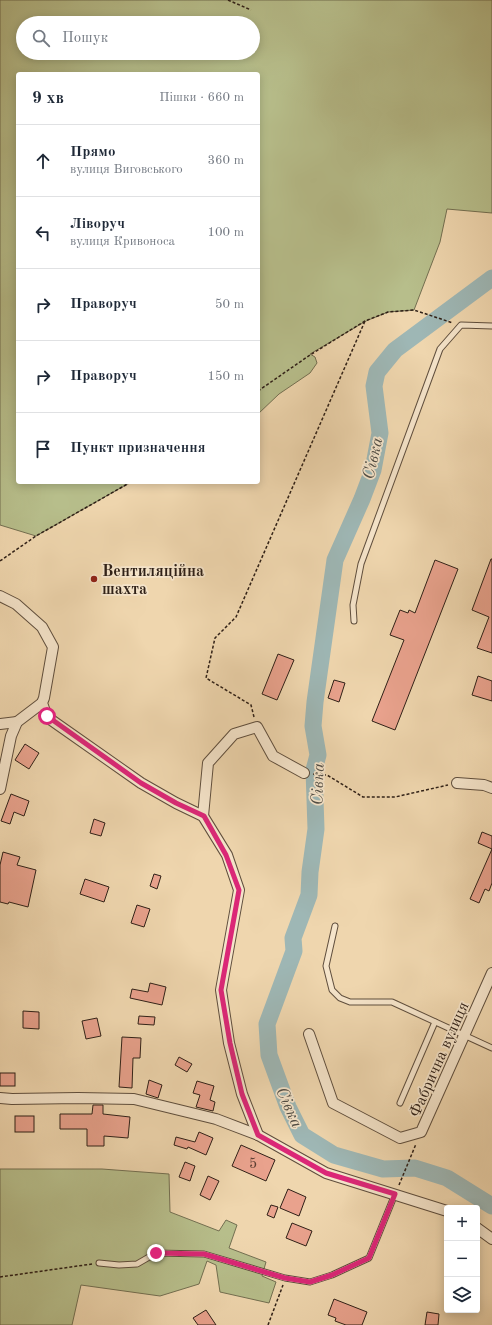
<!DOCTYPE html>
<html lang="uk">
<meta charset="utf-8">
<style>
body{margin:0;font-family:"Old Standard TT",serif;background:#f6f6f7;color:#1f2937}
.controls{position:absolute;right:12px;bottom:12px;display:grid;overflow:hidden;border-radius:4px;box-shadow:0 2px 10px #0003}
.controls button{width:36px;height:36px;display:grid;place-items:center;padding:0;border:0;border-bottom:1px solid #e0e1e3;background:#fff;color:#1f2937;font:20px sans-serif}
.stop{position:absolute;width:12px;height:12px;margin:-9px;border:3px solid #db2777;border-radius:50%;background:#fff}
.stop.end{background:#db2777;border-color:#fff;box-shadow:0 1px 4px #0008}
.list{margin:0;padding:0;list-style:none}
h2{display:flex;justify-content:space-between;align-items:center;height:52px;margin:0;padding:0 16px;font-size:17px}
h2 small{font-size:13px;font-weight:400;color:#747a83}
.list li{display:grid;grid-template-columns:26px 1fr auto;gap:12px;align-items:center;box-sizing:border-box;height:72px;padding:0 16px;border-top:1px solid #e0e1e3}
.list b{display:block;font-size:15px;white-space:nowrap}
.list p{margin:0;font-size:13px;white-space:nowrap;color:#747a83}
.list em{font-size:13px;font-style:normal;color:#747a83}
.icon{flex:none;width:22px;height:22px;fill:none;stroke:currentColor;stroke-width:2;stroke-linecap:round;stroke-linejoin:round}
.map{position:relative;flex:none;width:492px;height:1325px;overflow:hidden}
.search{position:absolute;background:#fff;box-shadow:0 2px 10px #0003;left:16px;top:16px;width:244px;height:44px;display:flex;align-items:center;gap:10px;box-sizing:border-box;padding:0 14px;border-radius:22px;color:#747a83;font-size:15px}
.panel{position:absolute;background:#fff;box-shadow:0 2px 10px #0003;left:16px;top:72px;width:244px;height:412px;border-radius:4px}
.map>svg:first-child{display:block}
.green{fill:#b7be8b;stroke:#736f51;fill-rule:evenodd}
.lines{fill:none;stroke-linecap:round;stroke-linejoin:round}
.river{stroke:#9eb7b5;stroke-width:17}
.building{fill:#e9a28d;stroke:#2f2017}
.lane-casing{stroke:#5f4e3d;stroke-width:7}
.street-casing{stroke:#5f4e3d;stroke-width:12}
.path{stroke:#2f2017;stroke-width:1.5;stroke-dasharray:3 2;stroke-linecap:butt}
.lane{stroke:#f5e4ca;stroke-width:5}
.street{stroke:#f5e4ca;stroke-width:10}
.route{stroke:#db2777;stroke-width:5}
.poi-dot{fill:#8f2418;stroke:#f5e4ca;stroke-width:1.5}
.labels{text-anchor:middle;stroke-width:3.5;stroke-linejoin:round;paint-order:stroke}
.number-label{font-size:14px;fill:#5e4034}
.poi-label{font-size:16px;font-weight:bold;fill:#2f2017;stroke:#f5e4ca;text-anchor:start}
.street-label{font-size:16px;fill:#2f2017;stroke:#f5e4ca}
.water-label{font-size:17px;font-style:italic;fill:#504d46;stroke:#f5e4ca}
</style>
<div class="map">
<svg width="492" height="1325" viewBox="0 0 492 1325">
<rect width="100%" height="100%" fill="#efd6ae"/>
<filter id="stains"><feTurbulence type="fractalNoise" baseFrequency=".005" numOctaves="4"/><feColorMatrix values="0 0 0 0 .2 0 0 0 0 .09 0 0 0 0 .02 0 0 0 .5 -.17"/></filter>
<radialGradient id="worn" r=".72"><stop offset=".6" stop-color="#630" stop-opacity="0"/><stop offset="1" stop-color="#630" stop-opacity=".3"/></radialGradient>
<g class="green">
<path d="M 0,0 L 492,0 L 492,213 L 447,209 L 440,242 L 414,310 L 388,312 L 366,321 L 310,354 L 315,357 L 317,363 L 310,373 L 279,394 L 258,414 L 258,74 L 18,74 L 18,482 L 131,482 L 36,536 L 0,525 ZM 23,23 L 253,23 L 253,53 L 23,53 Z"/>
<path d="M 0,1169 L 102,1169 L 169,1174 L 170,1212 L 219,1231 L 226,1220 L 237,1225 L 229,1248 L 266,1262 L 262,1276 L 276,1282 L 269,1303 L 220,1292 L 216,1265 L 207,1261 L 199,1284 L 160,1296 L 81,1285 L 72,1325 L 0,1325 Z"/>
</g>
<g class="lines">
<path class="river" d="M 492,278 L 395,350 L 377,372 L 374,386 L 380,433 L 373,470 L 362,499 L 335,560 L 315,702 L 313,726 L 318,755 L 314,770 L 316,829 L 310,872 L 309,895 L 293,938 L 294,951 L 267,1024 L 269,1055 L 288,1107 L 302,1135 L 334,1155 L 383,1169 L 415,1168 L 447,1178 L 492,1206"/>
</g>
<g class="building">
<path d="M 491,559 L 492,559 L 492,653 L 477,648 L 489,617 L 472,610 Z"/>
<path d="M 435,560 L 458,569 L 395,730 L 372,721 L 404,640 L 390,635 L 400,610 L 408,613 L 409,610 L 415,613 Z"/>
<path d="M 278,654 L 294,660 L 277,700 L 262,694 Z"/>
<path d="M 478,676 L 492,681 L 492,701 L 472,695 Z"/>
<path d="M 334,680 L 345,683 L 339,702 L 328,698 Z"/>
<path d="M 25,744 L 39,753 L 29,769 L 15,760 Z"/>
<path d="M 11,794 L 29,801 L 24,816 L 14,812 L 10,824 L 1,821 Z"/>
<path d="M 94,819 L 105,823 L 101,836 L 90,833 Z"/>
<path d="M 482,832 L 492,836 L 492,883 L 489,891 L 485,889 L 479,903 L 470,899 L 492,849 L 478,843 Z"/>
<path d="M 3,852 L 20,857 L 17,865 L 36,870 L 28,907 L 9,902 L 8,904 L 0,902 L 0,865 Z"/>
<path d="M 154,874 L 161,876 L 157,889 L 150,886 Z"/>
<path d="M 85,879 L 109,887 L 104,902 L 80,894 Z"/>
<path d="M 137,905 L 150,909 L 144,927 L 131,923 Z"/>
<path d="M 150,983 L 166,987 L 162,1005 L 130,998 L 132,989 L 148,992 Z"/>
<path d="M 23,1011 L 39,1012 L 39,1029 L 23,1028 Z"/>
<path d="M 139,1016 L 155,1017 L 154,1025 L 138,1024 Z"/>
<path d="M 97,1018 L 101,1036 L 86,1039 L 82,1021 Z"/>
<path d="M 122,1037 L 141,1038 L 140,1058 L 133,1058 L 132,1088 L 119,1087 Z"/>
<path d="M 179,1057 L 192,1064 L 187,1072 L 175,1065 Z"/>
<rect x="0" y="1073" width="15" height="13"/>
<path d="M 149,1080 L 162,1085 L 158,1098 L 146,1094 Z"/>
<path d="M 197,1081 L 214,1086 L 210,1100 L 215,1102 L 213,1111 L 196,1107 L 200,1095 L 193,1093 Z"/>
<path d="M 93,1105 L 103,1105 L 103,1114 L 130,1117 L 128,1138 L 104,1136 L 104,1146 L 87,1146 L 87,1129 L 60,1129 L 60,1114 L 92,1114 Z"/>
<rect x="15" y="1116" width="19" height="16"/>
<path d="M 199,1132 L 213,1138 L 206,1155 L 188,1147 L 187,1149 L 174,1145 L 176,1137 L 195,1142 Z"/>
<path d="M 241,1145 L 275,1160 L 266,1181 L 232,1166 Z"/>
<path d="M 185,1162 L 195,1166 L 190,1181 L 179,1177 Z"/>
<path d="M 208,1176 L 219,1181 L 210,1200 L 200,1195 Z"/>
<path d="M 288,1189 L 306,1197 L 299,1216 L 280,1208 Z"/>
<path d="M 271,1205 L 278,1207 L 274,1218 L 267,1215 Z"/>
<path d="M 292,1223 L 312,1231 L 306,1246 L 286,1238 Z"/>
<path d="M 334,1299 L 367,1312 L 362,1325 L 346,1325 L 335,1321 L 336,1318 L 328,1315 Z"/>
<path d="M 206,1310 L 216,1325 L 198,1325 L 193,1318 Z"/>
<path d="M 427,1312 L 439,1314 L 438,1325 L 425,1325 Z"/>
</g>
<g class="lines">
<defs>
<g id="lane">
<path d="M 354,621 L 353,605 L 361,564 L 440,349 L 461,325 L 492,326"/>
<path d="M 335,926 L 326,966 L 332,990 L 340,998 L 350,1002 L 392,1002 L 492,1048"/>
<path d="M 400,1103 L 435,1022"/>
<path d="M 99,1263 L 119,1265 L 137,1264 L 156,1253 L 204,1254 L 285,1278 L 310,1282 L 332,1275 L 369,1258 L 395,1194"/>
</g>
<g id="street">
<path d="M 0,596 L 16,604 L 42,627 L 53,647 L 44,698 L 42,703 L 47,717 L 141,783 L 176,803 L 203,816 L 227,855 L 239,890 L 221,990 L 229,1043 L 242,1094 L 258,1135"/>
<path d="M 0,724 L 17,722"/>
<path d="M 457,783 L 484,785 L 492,788"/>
<path d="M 0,789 L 11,736 L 17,722 L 42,703"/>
<path d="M 203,816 L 208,763 L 234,734 L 257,727 L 273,756 L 304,773"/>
<path d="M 309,1034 L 333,1103 L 400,1138 L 421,1132 L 492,973"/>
<path d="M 0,1098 L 12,1099 L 78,1098 L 134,1099 L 216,1119 L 258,1135 L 326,1173 L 447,1211"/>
<path d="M 477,1228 L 492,1239"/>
</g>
</defs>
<use href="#lane" class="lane-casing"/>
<use href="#street" class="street-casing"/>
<g class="path">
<path d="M 228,0 L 251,10"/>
<path d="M 258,391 L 310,355 L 365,321 L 388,312 L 414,310 L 453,323"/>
<path d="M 0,561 L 36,536 L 131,482"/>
<path d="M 254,717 L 251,705 L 206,678 L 215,638 L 236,617 L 365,321"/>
<path d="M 313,774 L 327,775 L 363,797 L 395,797 L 448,785"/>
<path d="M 399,1185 L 416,1144"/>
<path d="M 0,1277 L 92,1264"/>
<path d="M 268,1325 L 283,1285"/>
</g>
<use href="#lane" class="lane"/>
<use href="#street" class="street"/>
</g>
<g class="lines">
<path class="route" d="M 47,716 L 141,783 L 176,803 L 204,816 L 226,855 L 239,890 L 221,990 L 230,1043 L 242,1094 L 258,1135 L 326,1173 L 395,1194 L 369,1258 L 332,1275 L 310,1282 L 285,1278 L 204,1254 L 156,1253"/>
</g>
<circle class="poi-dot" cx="94" cy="579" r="4"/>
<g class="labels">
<g class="number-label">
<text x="253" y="1168">5</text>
</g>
<g class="poi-label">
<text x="102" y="576">Вентиляційна<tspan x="102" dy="18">шахта</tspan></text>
</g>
<g class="street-label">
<text transform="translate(438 1059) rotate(-66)" y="6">Фабрична вулиця</text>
</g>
<g class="water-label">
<text transform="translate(372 458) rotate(-77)" y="6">Сівка</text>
<text transform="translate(317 784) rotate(-88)" y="6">Сівка</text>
<text transform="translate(290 1107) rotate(66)" y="6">Сівка</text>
</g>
</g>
<rect width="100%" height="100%" filter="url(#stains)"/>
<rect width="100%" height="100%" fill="url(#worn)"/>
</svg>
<div class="controls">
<button>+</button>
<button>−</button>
<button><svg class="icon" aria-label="layers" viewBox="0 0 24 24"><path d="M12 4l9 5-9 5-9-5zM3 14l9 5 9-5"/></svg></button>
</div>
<div class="stop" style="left:47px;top:716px"></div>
<div class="stop end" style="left:156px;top:1253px"></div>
<div class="search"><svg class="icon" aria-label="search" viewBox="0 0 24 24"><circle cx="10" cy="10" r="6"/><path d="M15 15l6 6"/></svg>Пошук</div>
<section class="panel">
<h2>9 хв<small>Пішки · 660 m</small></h2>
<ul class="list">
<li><svg class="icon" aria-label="ahead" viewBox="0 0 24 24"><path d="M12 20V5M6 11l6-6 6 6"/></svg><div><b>Прямо</b><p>вулиця Виговського</p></div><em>360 m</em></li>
<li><svg class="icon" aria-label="left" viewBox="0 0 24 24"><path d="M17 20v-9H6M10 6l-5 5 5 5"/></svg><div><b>Ліворуч</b><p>вулиця Кривоноса</p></div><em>100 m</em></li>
<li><svg class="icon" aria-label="right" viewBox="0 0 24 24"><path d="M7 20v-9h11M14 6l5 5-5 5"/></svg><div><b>Праворуч</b></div><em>50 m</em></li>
<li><svg class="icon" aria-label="right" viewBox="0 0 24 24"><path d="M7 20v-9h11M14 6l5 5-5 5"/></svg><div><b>Праворуч</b></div><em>150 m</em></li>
<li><svg class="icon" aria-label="arrive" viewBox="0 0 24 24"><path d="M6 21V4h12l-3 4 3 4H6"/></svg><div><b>Пункт призначення</b></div></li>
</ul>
</section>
</div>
